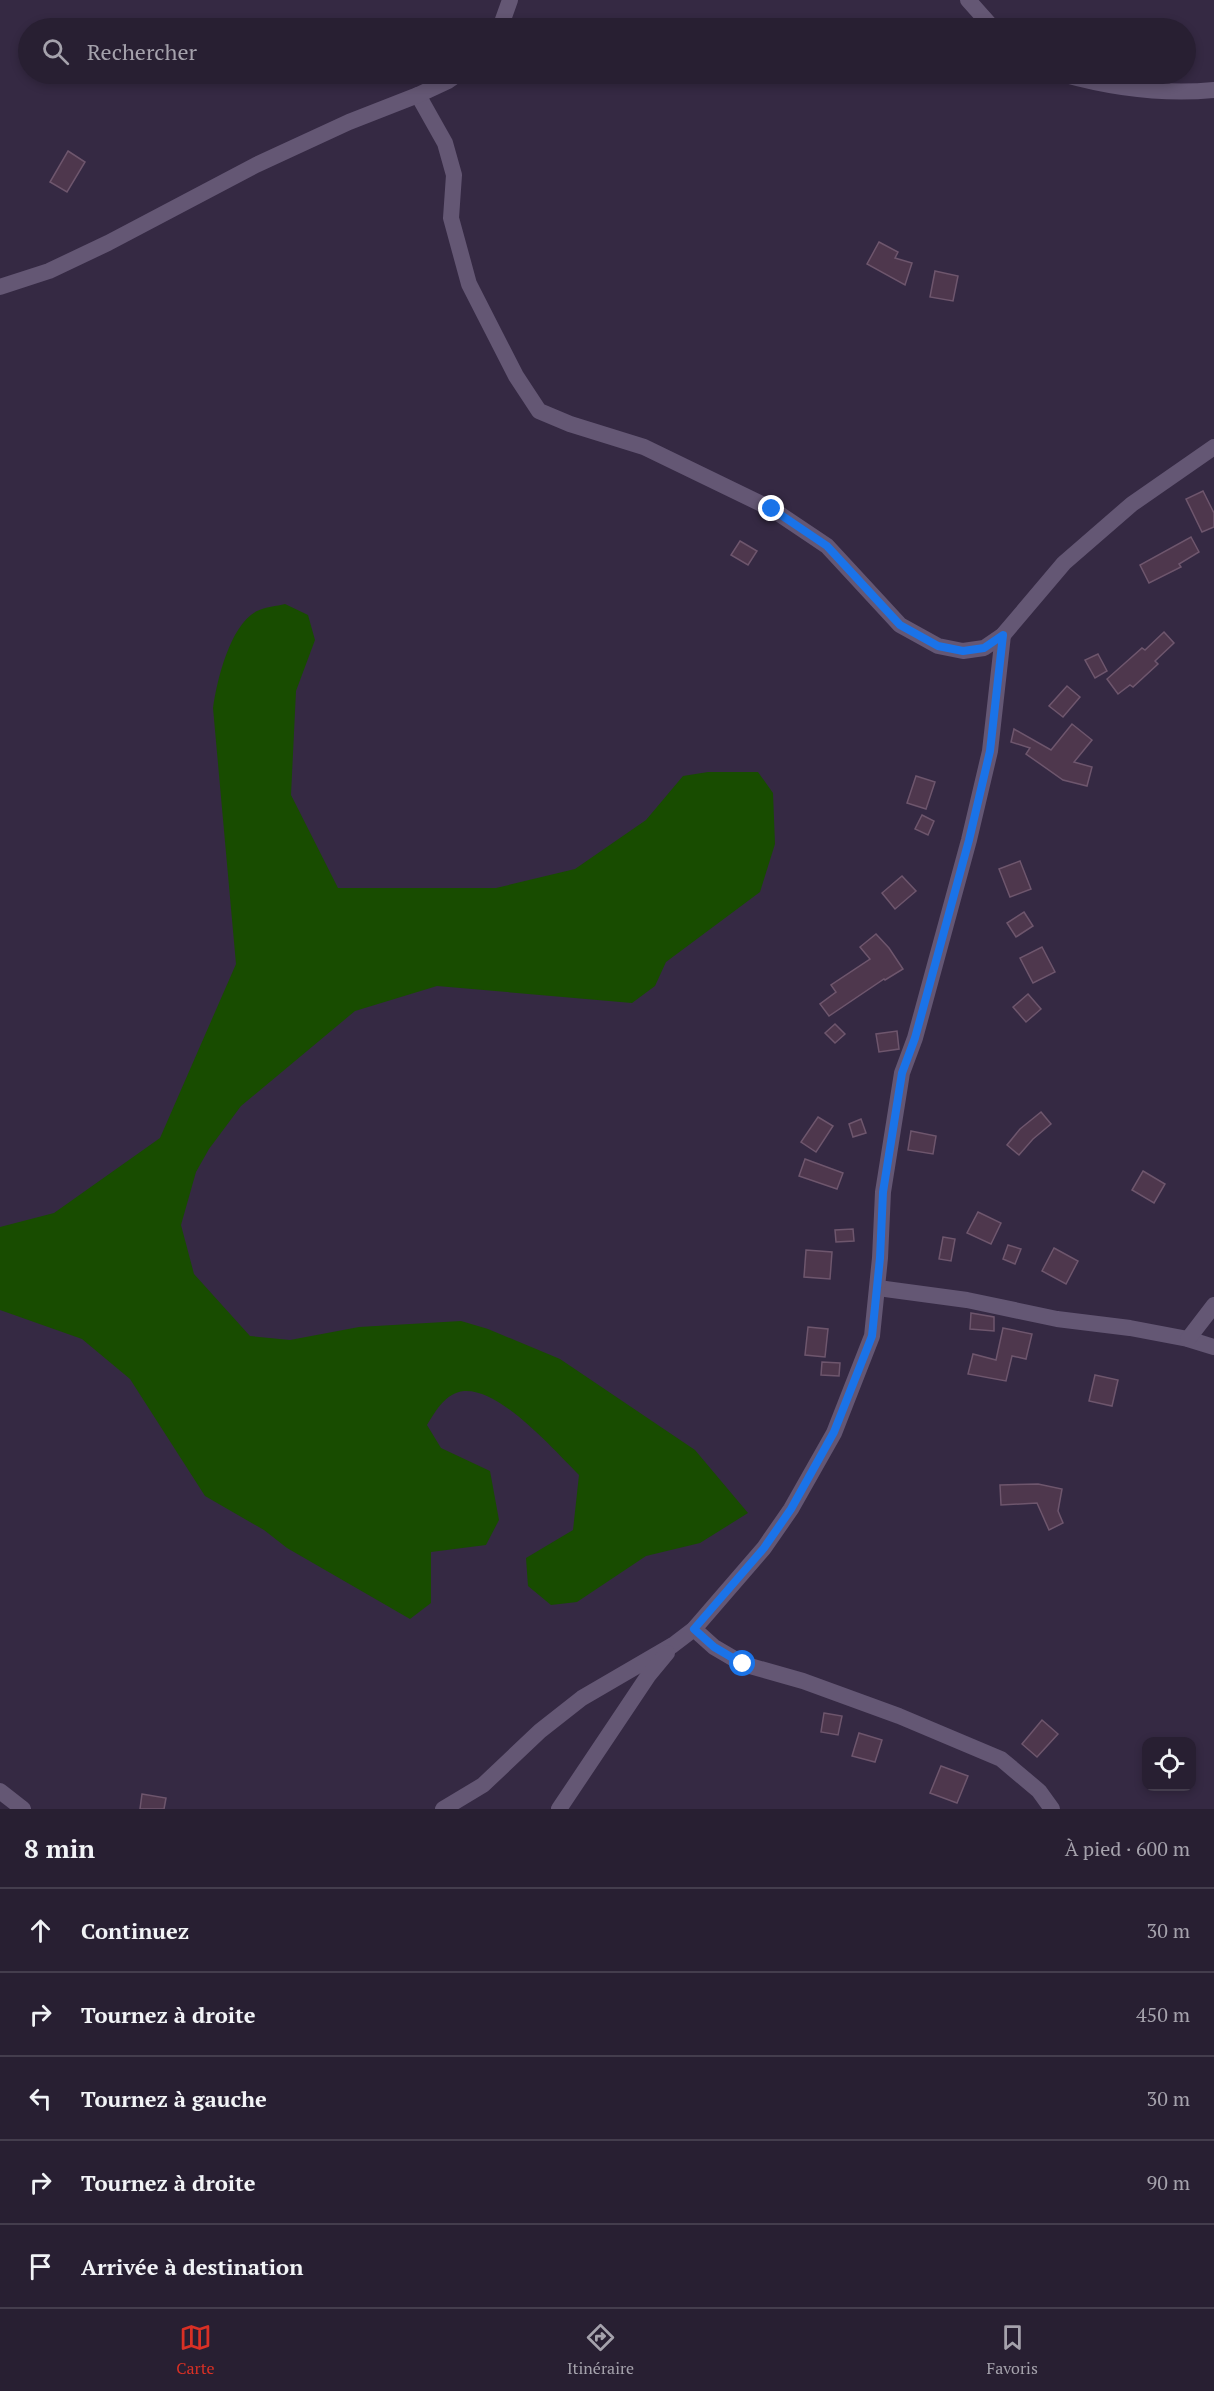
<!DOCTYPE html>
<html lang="fr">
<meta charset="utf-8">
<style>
body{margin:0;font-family:"PT Serif",serif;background:#342c3e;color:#f1f3f6}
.controls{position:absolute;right:18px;bottom:18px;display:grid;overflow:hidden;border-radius:12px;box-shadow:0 3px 9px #0003}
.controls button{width:54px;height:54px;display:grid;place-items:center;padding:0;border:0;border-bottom:2px solid #443d4d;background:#281f32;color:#f1f3f6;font:30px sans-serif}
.stop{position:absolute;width:18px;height:18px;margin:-14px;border:4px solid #1a73e8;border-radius:50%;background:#fff}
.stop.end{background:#1a73e8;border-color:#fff;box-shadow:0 2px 6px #0008}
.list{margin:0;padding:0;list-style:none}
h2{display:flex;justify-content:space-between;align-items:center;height:78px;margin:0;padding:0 24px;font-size:26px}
h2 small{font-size:20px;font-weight:400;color:#a5a2ac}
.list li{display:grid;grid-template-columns:39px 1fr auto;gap:18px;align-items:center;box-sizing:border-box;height:84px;padding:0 24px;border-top:2px solid #443d4d}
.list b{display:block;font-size:22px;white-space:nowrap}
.list em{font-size:20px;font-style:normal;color:#a5a2ac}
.icon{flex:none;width:33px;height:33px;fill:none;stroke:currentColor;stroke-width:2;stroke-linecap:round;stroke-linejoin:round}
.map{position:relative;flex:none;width:1214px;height:1809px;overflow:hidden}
.search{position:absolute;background:#281f32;box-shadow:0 3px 9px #0003;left:18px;right:18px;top:18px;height:66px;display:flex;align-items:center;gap:15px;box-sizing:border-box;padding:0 21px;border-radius:33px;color:#a5a2ac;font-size:22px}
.sheet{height:498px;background:#281f32}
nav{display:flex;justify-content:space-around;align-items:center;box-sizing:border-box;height:84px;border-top:2px solid #443d4d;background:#281f32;font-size:16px;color:#a5a2ac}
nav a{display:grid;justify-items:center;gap:3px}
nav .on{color:#d93025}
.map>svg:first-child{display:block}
.green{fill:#184c00}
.building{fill:#4e374d;stroke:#6e566d;stroke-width:1.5}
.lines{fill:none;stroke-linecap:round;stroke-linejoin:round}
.minor{stroke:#645774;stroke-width:16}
.tertiary{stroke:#645774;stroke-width:16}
.route{stroke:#1a73e8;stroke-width:8}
</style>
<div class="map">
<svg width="1214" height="1809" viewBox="0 0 1214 1809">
<rect width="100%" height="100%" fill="#352943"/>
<path class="green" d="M 285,604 L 308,615 L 315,640 L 296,691 L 291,795 L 338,888 L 496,888 L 575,869 L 646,820 L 683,776 L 708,772 L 758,772 L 773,793 L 775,844 L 760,892 L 666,962 L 655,986 L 632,1003 L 437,986 L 355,1011 L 241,1106 L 209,1149 L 196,1172 L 181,1225 L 194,1274 L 250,1336 L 290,1340 L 359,1327 L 461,1321 L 488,1329 L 560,1359 L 695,1450 L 748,1513 L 700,1543 L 646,1556 L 577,1602 L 551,1605 L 528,1586 L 526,1558 L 573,1530 L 579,1475 C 554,1450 500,1388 464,1391 C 445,1393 436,1411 427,1425 L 441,1448 L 490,1471 L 499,1520 L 486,1545 L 431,1552 L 431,1603 L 410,1619 L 287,1548 L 264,1530 L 205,1496 L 130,1379 L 82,1339 L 0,1310 L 0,1227 L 54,1213 L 160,1138 L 236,964 L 213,708 C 217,680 230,625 257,611 C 265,607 277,606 285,604 Z"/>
<g class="building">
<path d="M 68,151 L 85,162 L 67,192 L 50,182 Z"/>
<path d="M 879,242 L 898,252 L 895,258 L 912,263 L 905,285 L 867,264 Z"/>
<path d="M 935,271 L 958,276 L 953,301 L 930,297 Z"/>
<path d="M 1203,491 L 1214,513 L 1214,527 L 1202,532 L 1186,499 Z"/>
<path d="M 1191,537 L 1199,552 L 1179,564 L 1181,567 L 1149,583 L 1140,565 Z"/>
<path d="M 740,541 L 757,551 L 748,565 L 731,555 Z"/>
<path d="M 1164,632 L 1174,643 L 1155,661 L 1158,664 L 1133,687 L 1130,685 L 1118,694 L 1107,679 L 1142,648 L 1145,650 Z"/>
<path d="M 1098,654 L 1107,671 L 1095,678 L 1085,660 Z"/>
<path d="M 1067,686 L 1080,697 L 1063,717 L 1049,706 Z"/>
<path d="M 1072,724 L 1092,740 L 1074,762 L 1092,767 L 1087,786 L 1063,780 L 1026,754 L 1030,748 L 1011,742 L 1014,729 L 1051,750 Z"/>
<path d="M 916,776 L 935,782 L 926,809 L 907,803 Z"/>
<path d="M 922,815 L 934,821 L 928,835 L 915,829 Z"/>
<path d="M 1020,861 L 1031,889 L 1010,897 L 999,869 Z"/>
<path d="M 902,876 L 916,891 L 895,909 L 882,893 Z"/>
<path d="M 1024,912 L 1033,926 L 1016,937 L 1007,923 Z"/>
<path d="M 876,934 L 889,948 L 903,969 L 885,980 L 884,979 L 829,1016 L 820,1004 L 836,992 L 831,985 L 870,959 L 860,947 Z"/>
<path d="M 1042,947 L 1055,972 L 1033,983 L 1020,958 Z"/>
<path d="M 1028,994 L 1041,1009 L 1026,1022 L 1013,1007 Z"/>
<path d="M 835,1024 L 845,1034 L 835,1043 L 825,1033 Z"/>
<path d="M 897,1031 L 899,1049 L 879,1052 L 876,1034 Z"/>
<path d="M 1041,1112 L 1051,1124 L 1033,1139 L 1019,1155 L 1007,1145 L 1020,1129 Z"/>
<path d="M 818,1117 L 833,1126 L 816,1152 L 801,1142 Z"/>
<path d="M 861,1119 L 866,1133 L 853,1137 L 849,1124 Z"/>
<path d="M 911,1131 L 936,1136 L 933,1154 L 908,1150 Z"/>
<path d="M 805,1159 L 843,1173 L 837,1189 L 799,1176 Z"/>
<path d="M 1143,1171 L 1165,1184 L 1154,1203 L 1132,1190 Z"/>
<path d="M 978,1212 L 1001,1223 L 991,1244 L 967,1233 Z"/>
<path d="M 853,1229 L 854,1241 L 836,1242 L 835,1230 Z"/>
<path d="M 943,1237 L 955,1239 L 951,1261 L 939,1259 Z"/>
<path d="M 1008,1245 L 1021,1249 L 1015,1264 L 1003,1259 Z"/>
<path d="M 1054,1248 L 1078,1261 L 1066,1284 L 1042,1271 Z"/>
<path d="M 806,1250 L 832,1252 L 830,1279 L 804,1277 Z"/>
<path d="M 971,1313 L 994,1317 L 994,1331 L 970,1329 Z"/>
<path d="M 808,1327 L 828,1329 L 825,1357 L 805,1355 Z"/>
<path d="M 1003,1328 L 1032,1334 L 1026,1359 L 1012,1356 L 1006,1381 L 968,1374 L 973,1354 L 996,1360 Z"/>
<path d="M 822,1362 L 840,1363 L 839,1376 L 821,1375 Z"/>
<path d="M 1095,1375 L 1118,1380 L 1112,1406 L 1089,1401 Z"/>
<path d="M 1038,1484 L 1062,1489 L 1058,1511 L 1063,1523 L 1049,1530 L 1037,1503 L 1001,1505 L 1000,1485 Z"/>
<path d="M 824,1713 L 842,1716 L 838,1735 L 821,1732 Z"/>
<path d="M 1042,1720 L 1058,1734 L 1037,1757 L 1022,1744 Z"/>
<path d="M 859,1733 L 882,1740 L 875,1762 L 852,1756 Z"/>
<path d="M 941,1766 L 968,1776 L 957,1803 L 930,1793 Z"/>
<path d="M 142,1794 L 166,1798 L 164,1809 L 140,1809 Z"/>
</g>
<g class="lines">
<g class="minor">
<path d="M 968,0 L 993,28"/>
<path d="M 1062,74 C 1112,88 1162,95 1214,90"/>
<path d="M 878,1288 L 967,1300 L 1057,1319 L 1130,1328 L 1188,1339 L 1214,1347"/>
<path d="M 1188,1339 L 1214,1305"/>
<path d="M 694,1629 L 714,1647 L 743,1664 L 803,1681 L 899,1716 L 1001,1759 L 1039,1791 L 1052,1809"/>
<path d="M 0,1791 L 23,1809"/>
<path d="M 443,1809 L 483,1785 L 540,1731 L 582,1698 L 673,1645 L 694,1629 L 764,1548 L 791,1509 L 834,1433 L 872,1336 L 880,1258 L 883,1192 L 902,1073 L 915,1038 L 969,840 L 990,751 L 1003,635"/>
<path d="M 559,1809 L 648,1676 L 667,1653"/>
</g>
<g class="tertiary">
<path d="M 500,28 L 510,0"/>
<path d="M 418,95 L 445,143 L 454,175 L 451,218 L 469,284 L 516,376 L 539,411 L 570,424 L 644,447 L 772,509 L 827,546 L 900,625 L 938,646 L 963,651 L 984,648 L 1003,635 L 1064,563 L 1132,504 L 1214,447"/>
<path d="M 0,287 L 49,271 L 108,243 L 256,165 L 349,122 L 418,95 L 448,81 L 458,74"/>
</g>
</g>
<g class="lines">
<path class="route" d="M 743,1664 L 714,1647 L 694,1629 L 764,1548 L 791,1509 L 834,1432 L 872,1336 L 880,1258 L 883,1192 L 902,1073 L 915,1038 L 969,840 L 990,751 L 1003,635 L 984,648 L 963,651 L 938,646 L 900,625 L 827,546 L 772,509"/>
</g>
</svg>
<div class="controls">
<button><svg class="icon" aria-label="locate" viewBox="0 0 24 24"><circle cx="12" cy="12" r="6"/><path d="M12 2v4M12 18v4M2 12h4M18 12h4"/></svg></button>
</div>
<div class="stop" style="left:743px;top:1664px"></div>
<div class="stop end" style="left:772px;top:509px"></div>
<div class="search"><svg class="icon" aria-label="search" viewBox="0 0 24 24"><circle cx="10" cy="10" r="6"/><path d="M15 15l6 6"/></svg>Rechercher</div>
</div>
<section class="sheet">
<h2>8 min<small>À pied · 600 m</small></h2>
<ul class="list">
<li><svg class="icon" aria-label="ahead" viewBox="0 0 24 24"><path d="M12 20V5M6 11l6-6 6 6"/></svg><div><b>Continuez</b></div><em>30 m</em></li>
<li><svg class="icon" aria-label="right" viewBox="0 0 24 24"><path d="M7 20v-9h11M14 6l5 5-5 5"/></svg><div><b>Tournez à droite</b></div><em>450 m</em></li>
<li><svg class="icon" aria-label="left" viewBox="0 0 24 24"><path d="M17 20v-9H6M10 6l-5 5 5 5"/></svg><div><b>Tournez à gauche</b></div><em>30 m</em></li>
<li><svg class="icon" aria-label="right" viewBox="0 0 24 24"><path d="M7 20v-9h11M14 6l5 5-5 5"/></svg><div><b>Tournez à droite</b></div><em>90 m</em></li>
<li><svg class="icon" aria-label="arrive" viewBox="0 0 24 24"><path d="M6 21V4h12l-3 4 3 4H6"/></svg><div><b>Arrivée à destination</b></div></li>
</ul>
</section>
<nav>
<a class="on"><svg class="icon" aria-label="map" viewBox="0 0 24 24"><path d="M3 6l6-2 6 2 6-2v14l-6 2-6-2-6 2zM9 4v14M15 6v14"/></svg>Carte</a>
<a><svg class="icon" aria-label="directions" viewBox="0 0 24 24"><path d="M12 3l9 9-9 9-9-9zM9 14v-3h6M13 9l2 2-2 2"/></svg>Itinéraire</a>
<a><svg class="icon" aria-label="saved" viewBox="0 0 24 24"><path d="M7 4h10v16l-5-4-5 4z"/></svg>Favoris</a>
</nav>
